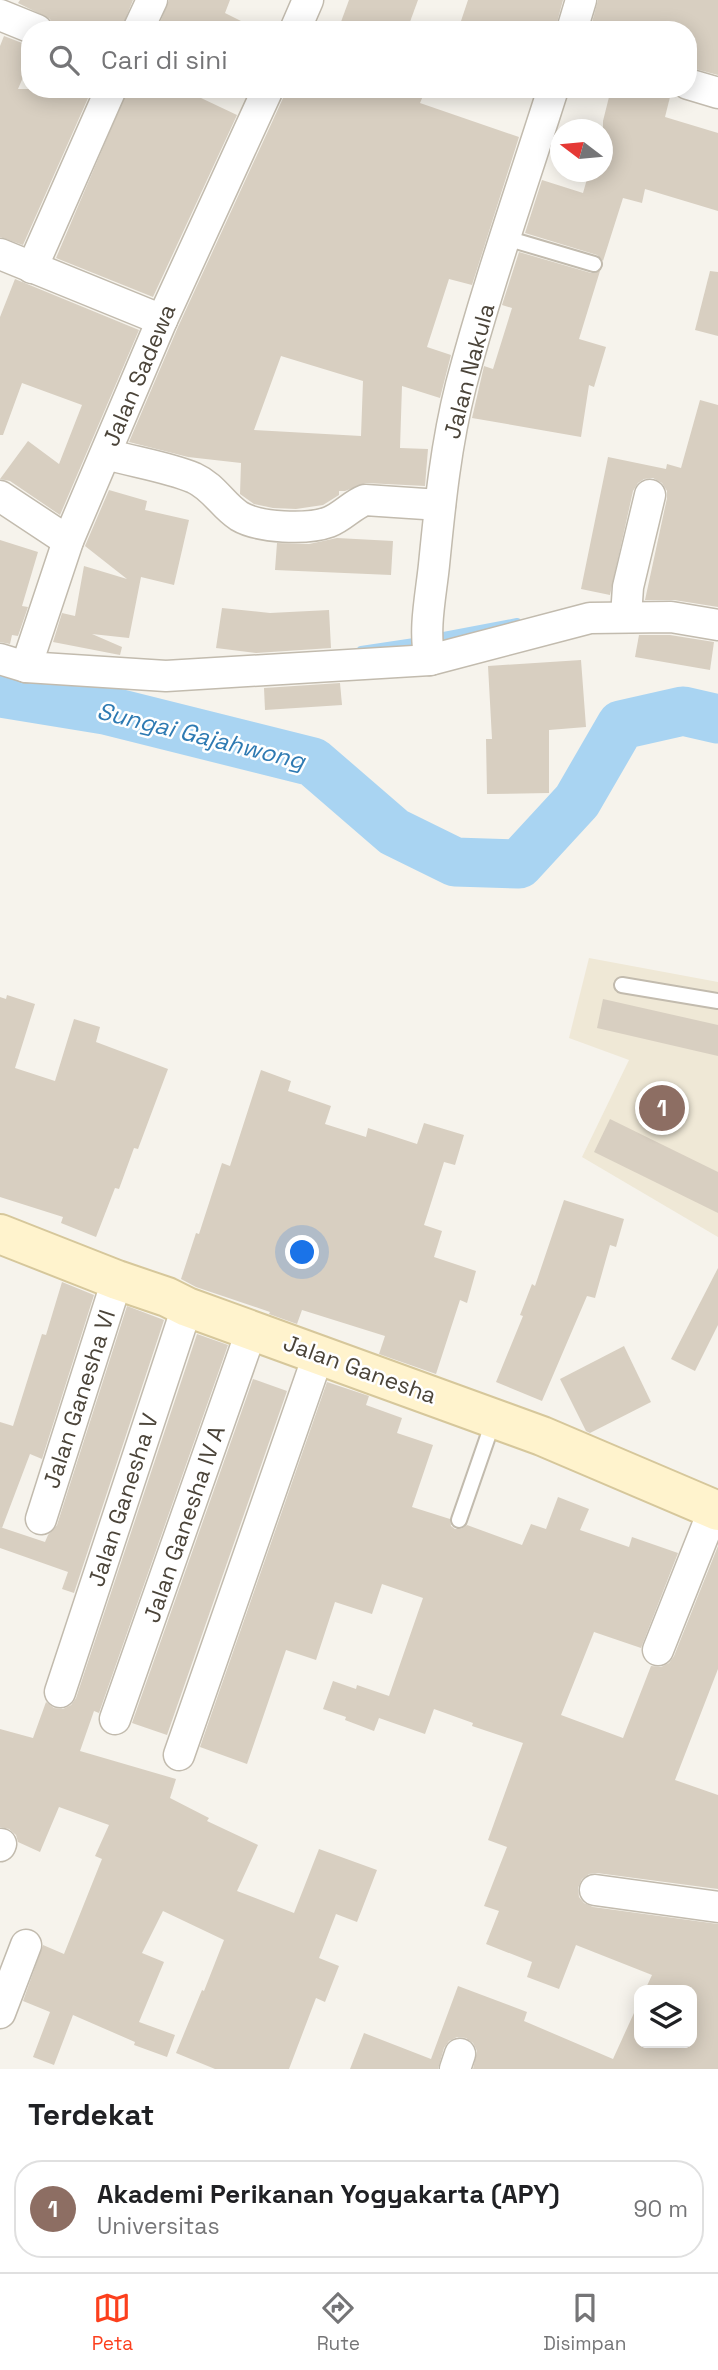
<!DOCTYPE html>
<html lang="id">
<style>
body{margin:0;font-family:"Space Grotesk",sans-serif;background:#f2f2f2;color:#202124}
.controls{position:absolute;right:21px;bottom:21px;display:grid;overflow:hidden;border-radius:14px;box-shadow:0 4px 18px #0003}
.controls button{width:63px;height:63px;display:grid;place-items:center;padding:0;border:0;border-bottom:2px solid #e0e0e0;background:#fff;color:#202124;font:35px sans-serif}
.compass{position:absolute;left:550px;top:119px;width:63px;height:63px;border-radius:50%;background:#fff;box-shadow:0 4px 18px #0003;rotate:286deg}
.you{position:absolute;left:303px;top:1253px;width:24px;height:24px;margin:-18px;border:5px solid #fff;border-radius:50%;background:#1a73e8;box-shadow:0 0 0 10px #1a73e833}
.badge{display:grid;place-items:center;width:46px;height:46px;border-radius:50%;background:#fc3f1d;color:#fff;font-size:23px;font-weight:700}
.pin{position:absolute;translate:-50% -50%;border:4px solid #fff;box-shadow:0 2px 7px #0006}
.list{margin:0;padding:0;list-style:none}
h2{display:flex;justify-content:space-between;align-items:center;height:91px;margin:0;padding:0 28px;font-size:30px}
h2 small{font-size:23px;font-weight:400;color:#757577}
.list li{display:grid;grid-template-columns:46px 1fr auto;gap:21px;align-items:center;box-sizing:border-box;height:98px;margin:0 14px 14px;padding:0 14px;border:2px solid #e0e0e0;border-radius:28px}
.list b{display:block;font-size:26px;white-space:nowrap}
.list p{margin:0;font-size:23px;white-space:nowrap;color:#757577}
.list em{font-size:23px;font-style:normal;color:#757577}
.icon{flex:none;width:38px;height:38px;fill:none;stroke:currentColor;stroke-width:2;stroke-linecap:round;stroke-linejoin:round}
.map{position:relative;flex:none;width:718px;height:2069px;overflow:hidden}
.search{position:absolute;background:#fff;box-shadow:0 4px 18px #0003;left:21px;right:21px;top:21px;height:77px;display:flex;align-items:center;gap:18px;box-sizing:border-box;padding:0 24px;border-radius:28px;color:#757577;font-size:26px}
.sheet{height:203px;background:#fff}
nav{display:flex;justify-content:space-around;align-items:center;box-sizing:border-box;height:98px;border-top:2px solid #e0e0e0;background:#fff;font-size:19px;color:#757577}
nav a{display:grid;justify-items:center;gap:4px}
nav .on{color:#fc3f1d}
.map>svg:first-child{display:block}
.education{fill:#efe8d6}
.lines{fill:none;stroke-linecap:round;stroke-linejoin:round}
.stream{stroke:#a9d4f2;stroke-width:8}
.river{stroke:#a9d4f2;stroke-width:49}
.building{fill:#d8cfc1;fill-rule:evenodd}
.lane-casing{stroke:#c2bbae;stroke-width:18}
.street-casing{stroke:#c2bbae;stroke-width:33}
.secondary-casing{stroke:#d6c79b;stroke-width:42}
.lane{stroke:#fff;stroke-width:14}
.street{stroke:#fff;stroke-width:30}
.secondary{stroke:#fff3cd;stroke-width:38}
.labels{text-anchor:middle;stroke-width:5;stroke-linejoin:round;paint-order:stroke}
.street-label{font-size:23px;fill:#4b4439;stroke:#fff}
.water-label{font-size:24px;font-style:italic;fill:#2e7ab2;stroke:#fff}
</style>
<div class="map">
<svg width="718" height="2069" viewBox="0 0 718 2069">
<rect width="100%" height="100%" fill="#f6f3ec"/>
<path class="education" d="M 589,958 L 718,982 L 718,1237 L 582,1157 L 629,1060 L 569,1038 Z"/>
<g class="lines">
<g class="stream">
<path d="M 433,638 L 517,622"/>
<path d="M 361,650 L 421,641"/>
</g>
<path class="river" d="M 0,693 L 105,710 L 313,762 L 394,832 L 455,862 L 519,864 L 577,801 L 621,725 L 683,711 L 718,719"/>
</g>
<g class="building">
<path d="M 20,0 L 133,0 L 121,30 L 54,30 L 50,19 L 18,3 Z"/>
<path d="M 169,0 L 230,0 L 225,13 L 259,30 L 157,30 Z"/>
<path d="M 349,0 L 418,0 L 407,30 L 338,30 Z"/>
<path d="M 468,0 L 563,0 L 555,30 L 479,30 L 460,24 Z"/>
<path d="M 598,0 L 718,0 L 718,75 L 688,67 L 688,30 L 590,30 Z"/>
<path d="M 4,36 L 30,46 L 30,61 L 18,89 L 92,89 L 23,245 L 0,237 L 0,46 Z"/>
<path d="M 128,89 L 182,89 L 237,115 L 153,297 L 56,258 Z"/>
<path d="M 285,89 L 426,89 L 420,103 L 519,137 L 472,285 L 449,279 L 427,347 L 451,355 L 440,398 L 402,386 L 400,448 L 428,449 L 425,486 L 366,483 L 345,491 L 339,491 L 339,495 L 323,505 L 296,509 L 273,508 L 254,504 L 240,494 L 241,463 L 188,457 L 129,442 L 178,327 L 284,96 ZM 281,356 L 363,381 L 361,436 L 254,430 Z"/>
<path d="M 611,89 L 672,89 L 665,117 L 718,133 L 718,211 L 645,189 L 642,203 L 623,198 L 603,261 L 597,255 L 525,233 L 542,180 L 583,193 L 589,172 L 603,172 L 603,121 Z"/>
<path d="M 519,252 L 591,273 L 600,271 L 579,339 L 606,347 L 594,387 L 589,385 L 581,437 L 472,418 L 484,366 L 493,369 L 512,308 L 502,305 Z"/>
<path d="M 710,271 L 718,272 L 718,336 L 695,330 Z"/>
<path d="M 15,279 L 139,330 L 60,515 L 10,481 L 0,479 L 28,441 L 59,464 L 82,405 L 22,383 L 3,435 L 0,435 L 0,317 Z"/>
<path d="M 700,400 L 718,405 L 718,607 L 674,600 L 645,600 L 667,498 L 667,491 L 662,483 L 653,478 L 644,479 L 638,483 L 633,491 L 610,595 L 581,589 L 608,457 L 666,469 L 667,464 L 681,468 Z"/>
<path d="M 109,490 L 147,501 L 145,510 L 189,520 L 174,585 L 141,577 L 129,638 L 92,634 L 122,647 L 120,655 L 53,642 L 62,613 L 75,616 L 84,566 L 127,579 L 85,546 Z"/>
<path d="M 337,538 L 393,541 L 391,575 L 275,570 L 277,543 L 309,544 Z"/>
<path d="M 0,540 L 38,552 L 22,606 L 28,607 L 18,636 L 12,635 L 10,644 L 0,642 Z"/>
<path d="M 222,608 L 270,613 L 329,610 L 331,648 L 256,653 L 216,648 Z"/>
<path d="M 639,635 L 670,635 L 714,642 L 710,670 L 635,657 Z"/>
<path d="M 581,660 L 586,727 L 549,730 L 549,793 L 487,794 L 486,739 L 492,739 L 488,666 Z"/>
<path d="M 340,683 L 342,705 L 265,710 L 264,688 Z"/>
<path d="M 7,995 L 35,1004 L 15,1068 L 55,1081 L 74,1019 L 100,1027 L 96,1042 L 168,1069 L 138,1149 L 134,1148 L 119,1189 L 115,1188 L 96,1237 L 61,1223 L 63,1217 L 0,1197 L 0,997 L 6,999 Z"/>
<path d="M 603,999 L 718,1025 L 718,1056 L 597,1028 Z"/>
<path d="M 261,1070 L 291,1081 L 288,1091 L 331,1106 L 325,1124 L 366,1137 L 368,1128 L 417,1144 L 424,1123 L 464,1135 L 455,1165 L 444,1162 L 424,1225 L 442,1231 L 434,1257 L 476,1271 L 467,1303 L 460,1300 L 436,1374 L 379,1354 L 385,1336 L 302,1310 L 297,1324 L 269,1314 L 270,1312 L 196,1287 L 181,1279 L 196,1233 L 199,1234 L 222,1163 L 230,1166 Z"/>
<path d="M 610,1119 L 718,1172 L 718,1213 L 594,1152 Z"/>
<path d="M 564,1200 L 624,1219 L 616,1247 L 610,1245 L 595,1298 L 587,1296 L 542,1401 L 496,1382 L 523,1316 L 520,1315 L 532,1284 L 535,1286 Z"/>
<path d="M 718,1268 L 718,1325 L 695,1371 L 671,1359 Z"/>
<path d="M 62,1282 L 94,1295 L 42,1459 L 30,1454 L 2,1528 L 0,1527 L 0,1422 L 13,1426 L 42,1334 L 46,1335 Z"/>
<path d="M 127,1306 L 164,1320 L 74,1593 L 62,1589 L 68,1572 L 0,1548 L 0,1527 L 45,1542 L 48,1535 L 57,1525 Z"/>
<path d="M 197,1334 L 228,1345 L 99,1713 L 94,1711 L 80,1751 L 176,1779 L 170,1798 L 209,1818 L 207,1821 L 258,1845 L 237,1891 L 294,1913 L 319,1849 L 377,1870 L 357,1922 L 336,1914 L 319,1958 L 339,1966 L 325,2002 L 316,1998 L 289,2069 L 215,2069 L 176,2053 L 202,1990 L 204,1991 L 224,1940 L 163,1911 L 142,1953 L 164,1962 L 139,2022 L 175,2035 L 167,2057 L 134,2045 L 135,2042 L 73,2015 L 54,2065 L 33,2057 L 50,2012 L 23,2001 L 43,1945 L 64,1954 L 102,1859 L 95,1856 L 109,1825 L 59,1807 L 40,1852 L 18,1842 L 16,1835 L 9,1829 L 0,1827 L 0,1729 L 33,1738 L 46,1702 L 54,1708 L 63,1709 L 71,1705 L 76,1698 Z"/>
<path d="M 624,1346 L 651,1402 L 590,1433 L 586,1431 L 560,1379 Z"/>
<path d="M 253,1379 L 287,1391 L 167,1735 L 132,1723 Z"/>
<path d="M 327,1382 L 369,1396 L 366,1405 L 402,1418 L 397,1433 L 433,1445 L 412,1507 L 450,1519 L 451,1526 L 455,1529 L 461,1529 L 467,1525 L 522,1545 L 531,1524 L 546,1529 L 558,1497 L 589,1509 L 580,1530 L 629,1547 L 632,1537 L 678,1553 L 641,1648 L 594,1632 L 561,1715 L 623,1738 L 651,1666 L 661,1667 L 669,1663 L 674,1656 L 718,1546 L 718,1669 L 675,1780 L 718,1795 L 718,1889 L 597,1873 L 589,1874 L 582,1879 L 578,1888 L 579,1897 L 584,1903 L 593,1907 L 718,1924 L 718,2069 L 473,2069 L 477,2051 L 473,2043 L 466,2038 L 457,2037 L 449,2041 L 444,2048 L 438,2069 L 350,2069 L 364,2033 L 431,2059 L 458,1986 L 527,2012 L 524,2021 L 613,2059 L 639,2002 L 639,2043 L 692,2043 L 692,1990 L 645,1990 L 652,1975 L 576,1945 L 559,1989 L 527,1977 L 532,1962 L 486,1944 L 499,1911 L 484,1906 L 507,1847 L 488,1840 L 523,1743 L 472,1726 L 473,1723 L 434,1709 L 425,1734 L 379,1718 L 374,1731 L 345,1720 L 346,1717 L 323,1709 L 333,1681 L 356,1689 L 357,1685 L 389,1696 L 423,1598 L 382,1584 L 372,1614 L 335,1602 L 316,1660 L 286,1650 L 247,1764 L 200,1747 Z"/>
</g>
<g class="lines">
<defs>
<g id="lane">
<path d="M 506,238 L 594,264"/>
<path d="M 622,985 L 718,1001"/>
<path d="M 459,1520 L 494,1419"/>
</g>
<g id="street">
<path d="M 0,15 L 37,30"/>
<path d="M 138,30 L 152,0"/>
<path d="M 295,30 L 308,0"/>
<path d="M 572,30 L 581,0"/>
<path d="M 688,84 L 718,93"/>
<path d="M 0,254 L 162,320"/>
<path d="M 32,268 L 111,89"/>
<path d="M 106,454 C 134,462 168,467 194,478 C 214,487 222,505 239,516 C 259,528 307,530 329,522 C 342,517 352,505 365,500 L 440,505"/>
<path d="M 0,496 L 68,541"/>
<path d="M 626,616 L 628,587 L 650,495"/>
<path d="M 0,659 L 26,667 L 166,676 L 430,660 L 590,618 L 671,617 L 718,625"/>
<path d="M 430,660 C 423,630 431,595 434,565 C 440,504 446,444 461,385 C 487,286 522,187 553,89"/>
<path d="M 26,667 L 68,541 L 162,320 L 268,89"/>
<path d="M 41,1519 L 117,1280"/>
<path d="M 658,1650 L 714,1509"/>
<path d="M 60,1692 L 187,1307"/>
<path d="M 115,1719 L 252,1329"/>
<path d="M 179,1755 L 319,1353"/>
<path d="M 0,1846 L 1,1844"/>
<path d="M 595,1890 L 718,1907"/>
<path d="M 0,2013 L 26,1945"/>
<path d="M 455,2069 L 460,2054"/>
</g>
<path id="secondary" d="M 0,1234 L 117,1280 L 167,1297 L 187,1307 L 542,1436 L 718,1511"/>
</defs>
<use href="#lane" class="lane-casing"/>
<use href="#street" class="street-casing"/>
<use href="#secondary" class="secondary-casing"/>
<use href="#lane" class="lane"/>
<use href="#street" class="street"/>
<use href="#secondary" class="secondary"/>
</g>
<g class="labels">
<g class="street-label">
<text transform="translate(469 371) rotate(-75)" y="8">Jalan Nakula</text>
<text transform="translate(139 375) rotate(-67)" y="8">Jalan Sadewa</text>
<text transform="translate(360 1369) rotate(20)" y="8">Jalan Ganesha</text>
<text transform="translate(79 1399) rotate(-72)" y="8">Jalan Ganesha VI</text>
<text transform="translate(123 1500) rotate(-72)" y="8">Jalan Ganesha V</text>
<text transform="translate(184 1524) rotate(-71)" y="8">Jalan Ganesha IV A</text>
</g>
<g class="water-label">
<text transform="translate(201 736) rotate(14)" y="8">Sungai Gajahwong</text>
</g>
</g>
</svg>
<div class="controls">
<button><svg class="icon" aria-label="layers" viewBox="0 0 24 24"><path d="M12 4l9 5-9 5-9-5zM3 14l9 5 9-5"/></svg></button>
</div>
<svg class="compass" viewBox="-18 -18 36 36"><path d="M0-13l5 13h-10z" fill="#e53935"/><path d="M0 13l5-13h-10z" fill="#757577"/></svg>
<div class="you"></div>
<div class="pin badge" style="left:662px;top:1108px;background:#8d6e63">1</div>
<div class="search"><svg class="icon" aria-label="search" viewBox="0 0 24 24"><circle cx="10" cy="10" r="6"/><path d="M15 15l6 6"/></svg>Cari di sini</div>
</div>
<section class="sheet">
<h2>Terdekat<small></small></h2>
<ul class="list">
<li><span class="badge" style="background:#8d6e63">1</span><div><b>Akademi Perikanan Yogyakarta (APY)</b><p>Universitas</p></div><em>90 m</em></li>
</ul>
</section>
<nav>
<a class="on"><svg class="icon" aria-label="map" viewBox="0 0 24 24"><path d="M3 6l6-2 6 2 6-2v14l-6 2-6-2-6 2zM9 4v14M15 6v14"/></svg>Peta</a>
<a><svg class="icon" aria-label="directions" viewBox="0 0 24 24"><path d="M12 3l9 9-9 9-9-9zM9 14v-3h6M13 9l2 2-2 2"/></svg>Rute</a>
<a><svg class="icon" aria-label="saved" viewBox="0 0 24 24"><path d="M7 4h10v16l-5-4-5 4z"/></svg>Disimpan</a>
</nav>
